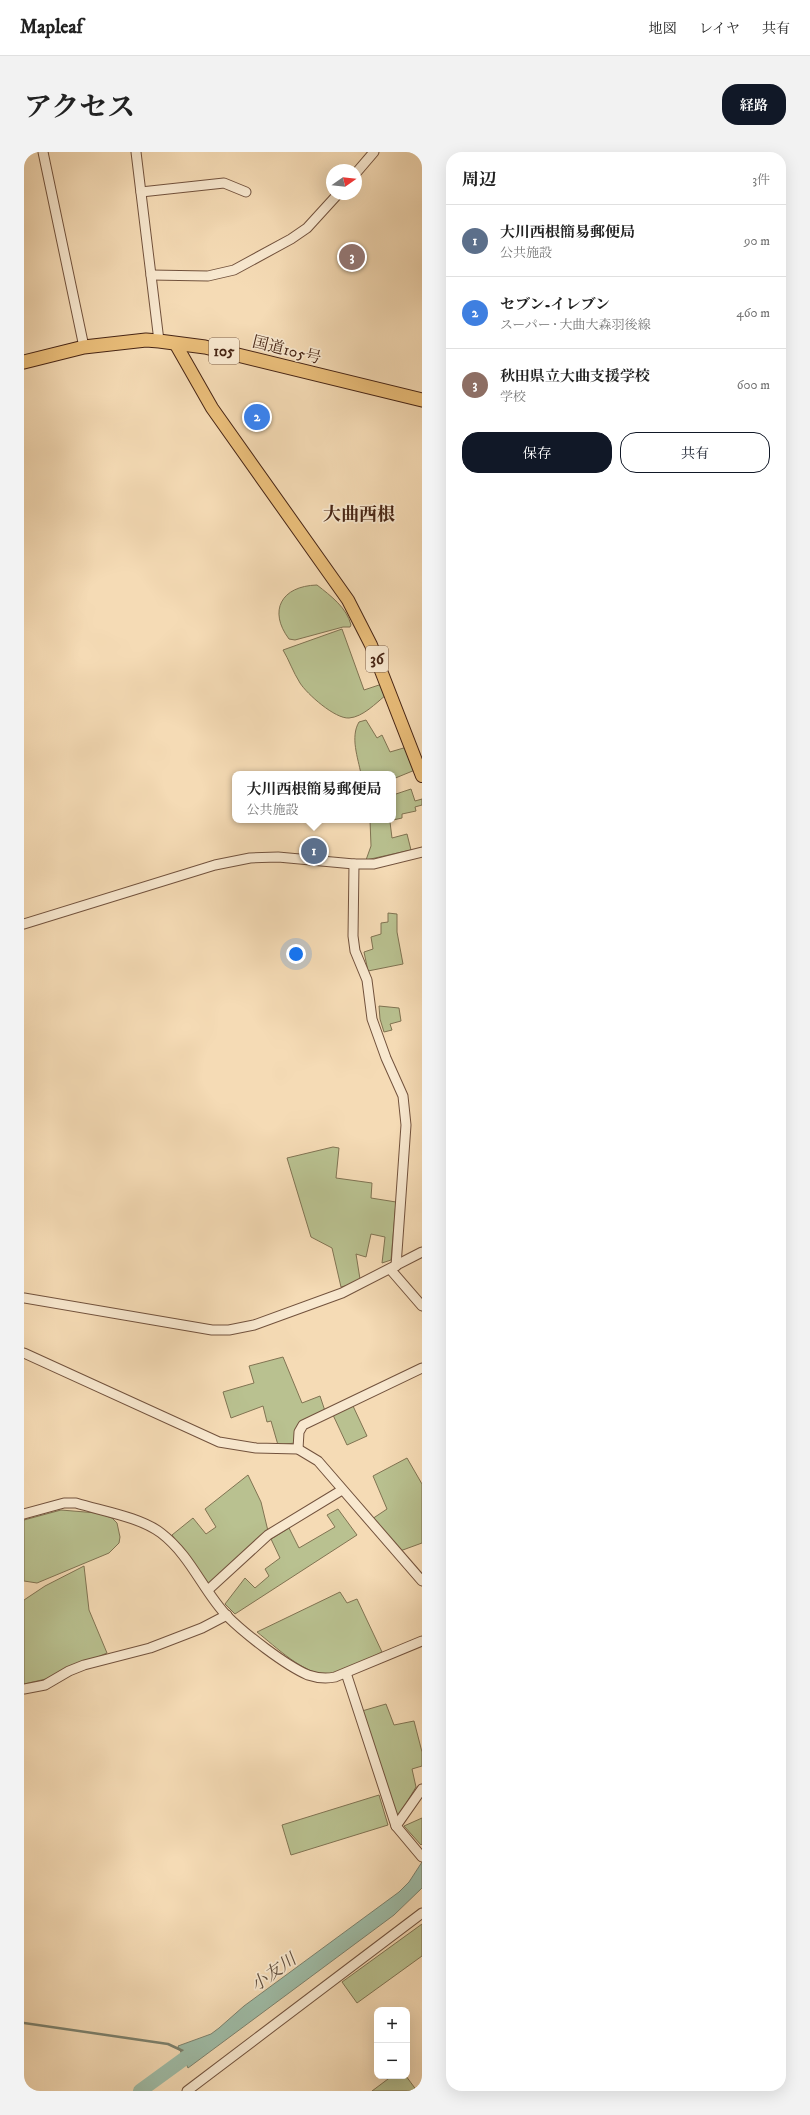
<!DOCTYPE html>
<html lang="ja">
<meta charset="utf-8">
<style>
body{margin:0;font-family:"IM FELL DW Pica","Noto Serif JP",serif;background:#f2f2f2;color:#222}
.controls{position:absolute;right:12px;bottom:12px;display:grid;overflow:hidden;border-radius:8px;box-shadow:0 4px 16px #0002}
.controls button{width:36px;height:36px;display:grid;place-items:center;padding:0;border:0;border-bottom:1px solid #e0e0e0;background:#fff;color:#222;font:20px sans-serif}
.compass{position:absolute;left:302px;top:12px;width:36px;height:36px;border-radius:50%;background:#fff;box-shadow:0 4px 16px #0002;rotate:76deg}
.you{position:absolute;left:272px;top:802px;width:14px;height:14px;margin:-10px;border:3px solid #fff;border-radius:50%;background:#1a73e8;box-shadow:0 0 0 6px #1a73e833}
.badge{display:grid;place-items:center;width:26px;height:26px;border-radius:50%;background:#111827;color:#fff;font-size:13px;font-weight:700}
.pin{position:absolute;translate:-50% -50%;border:2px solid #fff;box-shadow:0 1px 4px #0006}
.popup{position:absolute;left:208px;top:619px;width:164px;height:52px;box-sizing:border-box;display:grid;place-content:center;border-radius:8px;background:#fff;filter:drop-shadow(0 1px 3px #0005);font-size:13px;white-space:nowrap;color:#767676}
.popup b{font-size:15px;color:#222}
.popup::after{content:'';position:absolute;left:50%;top:100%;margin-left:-8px;border:8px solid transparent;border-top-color:#fff}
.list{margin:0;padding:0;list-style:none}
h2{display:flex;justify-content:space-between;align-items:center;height:52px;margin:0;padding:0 16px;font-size:17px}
h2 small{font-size:13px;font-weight:400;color:#767676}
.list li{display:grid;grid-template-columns:26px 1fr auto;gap:12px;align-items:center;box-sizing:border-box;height:72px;padding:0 16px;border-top:1px solid #e0e0e0}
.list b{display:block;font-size:15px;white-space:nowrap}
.list p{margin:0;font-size:13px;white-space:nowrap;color:#767676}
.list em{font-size:13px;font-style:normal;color:#767676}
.actions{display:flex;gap:8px;padding:12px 16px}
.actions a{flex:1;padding:9px 0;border:1px solid #111827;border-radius:16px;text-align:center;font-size:14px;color:#111827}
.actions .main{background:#111827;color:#fff}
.map{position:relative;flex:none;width:398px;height:1939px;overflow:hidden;border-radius:16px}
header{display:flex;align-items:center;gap:24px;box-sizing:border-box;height:56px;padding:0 20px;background:#fff;border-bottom:1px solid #e0e0e0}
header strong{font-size:19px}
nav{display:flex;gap:22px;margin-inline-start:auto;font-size:14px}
.intro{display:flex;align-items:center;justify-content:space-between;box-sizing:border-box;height:96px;padding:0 24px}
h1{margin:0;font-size:28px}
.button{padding:10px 18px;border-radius:16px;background:#111827;color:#fff;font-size:14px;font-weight:700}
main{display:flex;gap:24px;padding:0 24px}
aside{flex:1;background:#fff;border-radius:16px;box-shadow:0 4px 16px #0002}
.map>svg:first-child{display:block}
.green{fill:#b9c190;stroke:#807352}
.water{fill:#9ebca7;stroke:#7b806d}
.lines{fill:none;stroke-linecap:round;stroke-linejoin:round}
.stream{stroke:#7b806d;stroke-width:2.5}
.river{stroke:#9ebca7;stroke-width:14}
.minor-casing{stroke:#72523d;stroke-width:11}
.major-casing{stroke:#472515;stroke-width:14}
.highway-casing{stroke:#472515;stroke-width:15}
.minor{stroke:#f8e8cf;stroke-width:9}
.major{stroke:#eabe7a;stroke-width:12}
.highway{stroke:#eabe7a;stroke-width:13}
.labels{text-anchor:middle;stroke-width:3.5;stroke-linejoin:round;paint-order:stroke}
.shield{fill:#f8e8cf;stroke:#7c604d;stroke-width:1}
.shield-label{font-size:15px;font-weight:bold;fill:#472515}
.street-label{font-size:16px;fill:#472515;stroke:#f8e8cf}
.water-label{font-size:17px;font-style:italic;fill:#5d4b3a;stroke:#f8e8cf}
.quarter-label{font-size:18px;font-weight:bold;fill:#472515;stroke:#f8e8cf}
</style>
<header>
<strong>Mapleaf</strong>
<nav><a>地図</a><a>レイヤ</a><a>共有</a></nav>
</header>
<div class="intro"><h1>アクセス</h1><a class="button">経路</a></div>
<main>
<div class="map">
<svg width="398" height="1939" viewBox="0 0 398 1939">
<rect width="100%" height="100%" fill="#f5dbb5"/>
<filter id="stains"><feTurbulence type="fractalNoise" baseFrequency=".005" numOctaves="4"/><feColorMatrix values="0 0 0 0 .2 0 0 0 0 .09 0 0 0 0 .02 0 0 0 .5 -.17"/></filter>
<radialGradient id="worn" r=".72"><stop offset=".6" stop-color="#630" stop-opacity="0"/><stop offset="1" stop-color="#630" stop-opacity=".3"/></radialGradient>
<g class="green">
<path d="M 293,433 C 307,444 323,456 327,473 L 326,475 L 319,475 L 271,488 L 265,487 C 244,459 257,434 293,433 Z"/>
<path d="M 318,477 L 340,538 L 358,532 L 362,543 C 352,551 339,565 325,566 C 311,567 283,542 276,531 C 269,520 265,508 259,498 Z"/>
<path d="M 342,568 L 353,586 L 358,583 L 366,600 L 383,595 L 391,618 L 369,627 L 369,622 L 337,622 C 334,606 326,585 335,570 Z"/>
<path d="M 387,637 L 391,649 L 398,647 L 398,653 L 391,655 L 392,659 L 378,662 L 378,666 L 369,668 L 369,643 Z"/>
<path d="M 346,668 L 369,668 L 366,670 L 368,686 L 383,682 L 387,698 L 342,708 L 347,694 Z"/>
<path d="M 364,761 L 373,762 L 373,780 L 379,812 L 344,819 L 340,800 L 349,797 L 347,785 L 357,782 L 357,771 L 364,770 Z"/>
<path d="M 355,854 L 375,856 L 377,869 L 366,872 L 368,878 L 360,880 L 356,867 Z"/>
<path d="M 309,995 L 315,996 L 312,1026 L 348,1031 L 347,1046 L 372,1050 L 367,1108 L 358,1111 L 361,1085 L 347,1082 L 342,1105 L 332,1102 L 336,1127 L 329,1132 L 317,1135 L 308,1096 L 287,1085 L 263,1006 Z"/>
<path d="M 259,1205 L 278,1251 L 296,1244 L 301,1259 L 276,1271 L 271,1291 L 254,1293 L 247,1269 L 243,1270 L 239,1254 L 207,1266 L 199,1240 L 230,1231 L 225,1214 Z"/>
<path d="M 329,1254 L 343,1284 L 323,1293 L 309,1263 Z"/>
<path d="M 383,1306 L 398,1332 L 398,1391 L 376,1399 L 348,1367 L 363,1357 L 349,1324 Z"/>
<path d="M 224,1323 L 237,1350 L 244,1379 L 186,1434 L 148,1383 L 169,1366 L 182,1382 L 192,1375 L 181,1357 Z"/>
<path d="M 314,1357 L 333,1383 L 211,1462 L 201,1452 L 221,1426 L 231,1436 L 245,1424 L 241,1417 L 256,1406 L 247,1387 L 265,1376 L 275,1396 L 311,1375 L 303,1363 Z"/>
<path d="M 37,1358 L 73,1361 L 88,1366 L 93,1371 L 96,1385 L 95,1391 L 85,1401 L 13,1431 L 0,1429 L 0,1368 Z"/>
<path d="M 60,1414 L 65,1458 L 83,1501 L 22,1527 L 0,1532 L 0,1448 L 21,1434 Z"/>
<path d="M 316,1440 L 323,1451 L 333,1447 L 358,1500 C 346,1506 315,1522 303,1522 C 280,1523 251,1494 233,1480 Z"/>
<path d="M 362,1552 L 370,1573 L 390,1569 L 398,1600 L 398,1614 L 388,1617 L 392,1635 L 372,1668 L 338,1559 Z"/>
<path d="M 355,1643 L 364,1673 L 267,1703 L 258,1673 Z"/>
<path d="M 398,1666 L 398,1692 L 397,1693 L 380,1674 Z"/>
<path d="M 398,1772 L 398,1804 L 333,1851 L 318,1830 Z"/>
<path d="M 368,1924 L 382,1924 L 393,1939 L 348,1939 Z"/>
</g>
<path class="water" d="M 398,1710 L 398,1736 L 370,1763 L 164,1916 L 154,1894 L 187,1882 L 195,1876 L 220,1854 L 375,1740 L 385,1730 Z"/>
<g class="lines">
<path class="stream" d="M 0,1871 L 144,1892 L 159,1899"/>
<path class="river" d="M 116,1939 L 175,1896"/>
<defs>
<g id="minor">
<path d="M 19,0 L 60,195"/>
<path d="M 112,0 L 135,189"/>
<path d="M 332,21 L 350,0"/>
<path d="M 117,40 L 200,31 L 222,40"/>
<path d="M 127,123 L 184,124 L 210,118 L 267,87 L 283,76 L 314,42"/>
<path d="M 330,712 L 329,784 L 331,799 L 343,828 L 348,867 L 362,906 L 379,944 L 382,973 L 372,1114"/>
<path d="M 0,772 L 191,713 L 226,706 L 254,705 L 330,712 L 350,712 L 398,700"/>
<path d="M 366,1117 L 398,1154"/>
<path d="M 0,1146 L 188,1178 L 205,1178 L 230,1173 L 318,1141 L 398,1100"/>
<path d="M 0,1201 L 195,1290 L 232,1296 L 274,1297 L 294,1309 L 398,1429"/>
<path d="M 274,1297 L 275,1280 L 279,1273 L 398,1216"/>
<path d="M 0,1362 L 40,1351 L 52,1351 C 78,1359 116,1365 137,1381 C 167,1404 179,1439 203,1464 C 221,1482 261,1513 284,1523 C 293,1526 302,1527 311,1525 L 398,1489"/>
<path d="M 184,1438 L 244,1383 L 318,1338"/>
<path d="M 322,1521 L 372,1674 L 398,1705"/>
<path d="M 0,1537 L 21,1533 L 45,1519 L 60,1513 L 126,1496 L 178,1476 L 203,1463"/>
<path d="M 372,1674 L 398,1637"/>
<path d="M 163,1939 L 398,1761"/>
</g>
<path id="major" d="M 151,191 L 188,256 L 324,448 L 347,493 L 398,624"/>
<path id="highway" d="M 0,210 L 60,195 L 122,188 L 135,189 L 181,195 L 398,248"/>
</defs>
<use href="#minor" class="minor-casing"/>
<use href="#major" class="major-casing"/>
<use href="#highway" class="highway-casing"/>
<use href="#minor" class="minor"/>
<use href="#major" class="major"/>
<use href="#highway" class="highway"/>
</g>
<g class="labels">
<g class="shield">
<rect x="185" y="186" width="30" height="26" rx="3"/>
<rect x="342" y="494" width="22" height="26" rx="3"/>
</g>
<g class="shield-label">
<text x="200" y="204">105</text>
<text x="353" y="512">36</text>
</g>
<g class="street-label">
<text transform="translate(263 197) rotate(14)" y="6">国道105号</text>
</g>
<g class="water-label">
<text transform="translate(249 1820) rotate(-36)" y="6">小友川</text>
</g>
<g class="quarter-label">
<text x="335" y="368">大曲西根</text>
</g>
</g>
<rect width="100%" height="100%" filter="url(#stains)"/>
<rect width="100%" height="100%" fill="url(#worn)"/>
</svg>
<div class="controls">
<button>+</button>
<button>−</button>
</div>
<svg class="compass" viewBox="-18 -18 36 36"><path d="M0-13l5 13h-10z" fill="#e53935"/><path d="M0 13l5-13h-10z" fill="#767676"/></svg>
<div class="you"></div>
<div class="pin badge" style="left:290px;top:699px;background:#5c6f8a">1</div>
<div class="popup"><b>大川西根簡易郵便局</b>公共施設</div>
<div class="pin badge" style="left:233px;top:265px;background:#3f7fe0">2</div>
<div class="pin badge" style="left:328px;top:105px;background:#8d6e63">3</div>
</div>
<aside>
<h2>周辺<small>3件</small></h2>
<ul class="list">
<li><span class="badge" style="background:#5c6f8a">1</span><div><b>大川西根簡易郵便局</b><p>公共施設</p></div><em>90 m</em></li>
<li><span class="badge" style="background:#3f7fe0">2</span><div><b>セブン-イレブン</b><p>スーパー · 大曲大森羽後線</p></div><em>460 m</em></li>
<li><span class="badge" style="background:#8d6e63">3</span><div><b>秋田県立大曲支援学校</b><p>学校</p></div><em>600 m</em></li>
</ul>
<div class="actions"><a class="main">保存</a><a>共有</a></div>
</aside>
</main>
